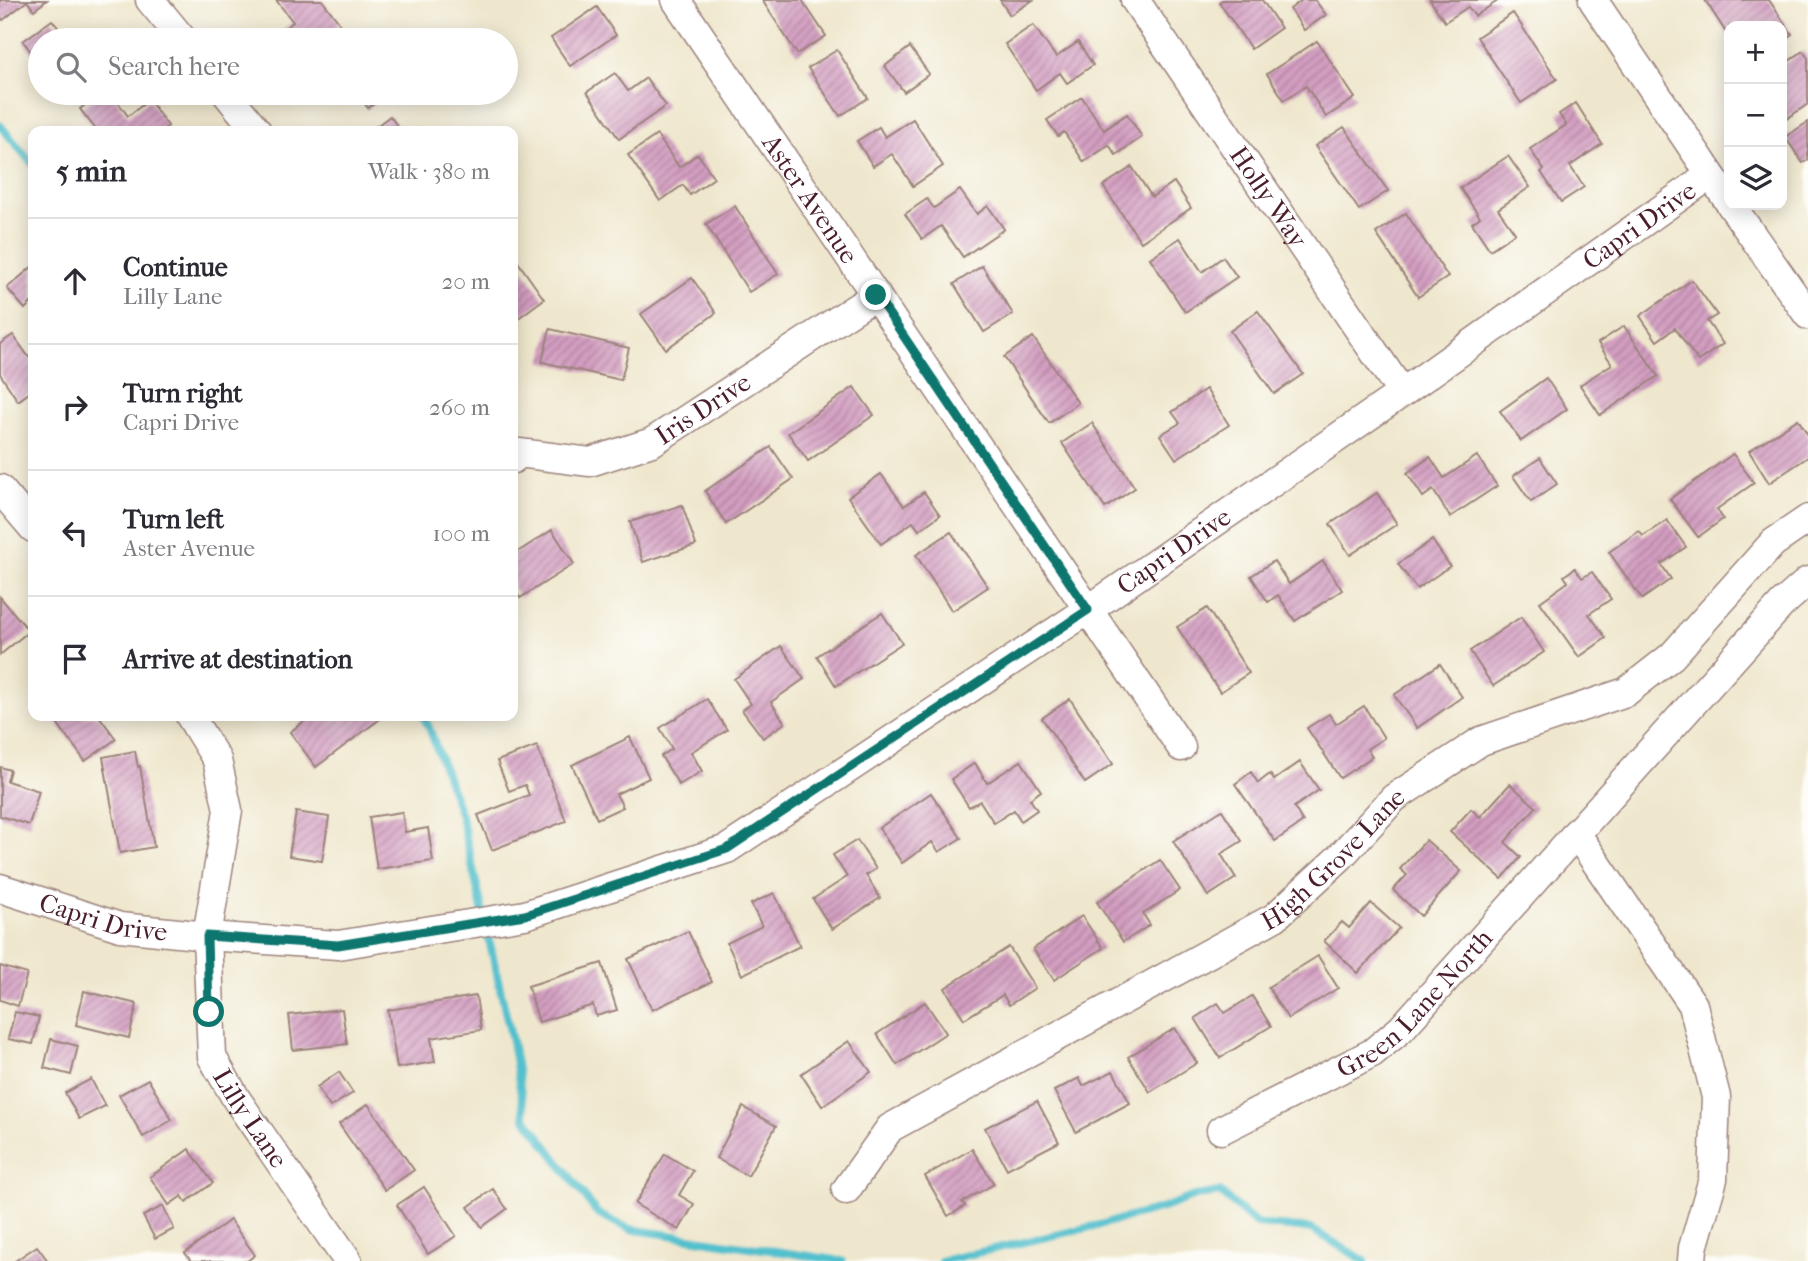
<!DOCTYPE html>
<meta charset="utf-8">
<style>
body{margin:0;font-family:"IM FELL French Canon",serif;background:#f7f7f7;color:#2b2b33}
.controls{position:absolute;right:21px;top:21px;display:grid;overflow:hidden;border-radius:14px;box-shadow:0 4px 18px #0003}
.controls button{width:63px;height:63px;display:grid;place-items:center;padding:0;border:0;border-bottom:2px solid #e1e1e2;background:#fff;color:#2b2b33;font:35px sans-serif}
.stop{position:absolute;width:21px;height:21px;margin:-16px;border:5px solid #0f766e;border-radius:50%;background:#fff}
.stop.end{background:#0f766e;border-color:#fff;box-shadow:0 2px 7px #0008}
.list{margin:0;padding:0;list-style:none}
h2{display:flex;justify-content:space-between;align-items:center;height:91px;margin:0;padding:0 28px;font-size:30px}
h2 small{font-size:23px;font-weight:400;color:#7c7c81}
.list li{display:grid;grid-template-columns:46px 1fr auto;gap:21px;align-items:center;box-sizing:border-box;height:126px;padding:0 28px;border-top:2px solid #e1e1e2}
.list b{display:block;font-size:26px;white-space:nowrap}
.list p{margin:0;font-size:23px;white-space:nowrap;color:#7c7c81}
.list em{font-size:23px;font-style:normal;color:#7c7c81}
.icon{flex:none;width:38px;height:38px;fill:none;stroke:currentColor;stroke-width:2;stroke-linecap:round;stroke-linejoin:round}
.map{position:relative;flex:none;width:1808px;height:1261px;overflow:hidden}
.search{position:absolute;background:#fff;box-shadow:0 4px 18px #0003;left:28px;top:28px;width:490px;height:77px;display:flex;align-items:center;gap:18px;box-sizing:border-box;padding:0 24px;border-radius:38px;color:#7c7c81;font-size:26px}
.panel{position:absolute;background:#fff;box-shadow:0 4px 18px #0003;left:28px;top:126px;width:490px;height:595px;border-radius:14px}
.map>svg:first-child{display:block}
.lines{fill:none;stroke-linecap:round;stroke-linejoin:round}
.stream{stroke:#53c0cd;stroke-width:8}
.building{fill:url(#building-hatch)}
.minor-casing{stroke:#9c837c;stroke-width:31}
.minor{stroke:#fff;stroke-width:28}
.route{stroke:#0f766e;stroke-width:9}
.labels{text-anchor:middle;stroke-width:6;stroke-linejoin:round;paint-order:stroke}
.street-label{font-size:26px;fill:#4a1f2b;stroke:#fdfcf7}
</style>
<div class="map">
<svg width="1808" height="1261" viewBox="0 0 1808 1261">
<defs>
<pattern id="building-hatch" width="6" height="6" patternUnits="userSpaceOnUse" patternTransform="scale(1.75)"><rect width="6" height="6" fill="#d39ec1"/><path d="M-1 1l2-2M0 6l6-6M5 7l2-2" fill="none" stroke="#ad809d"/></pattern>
</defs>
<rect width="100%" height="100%" fill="#fdfcf7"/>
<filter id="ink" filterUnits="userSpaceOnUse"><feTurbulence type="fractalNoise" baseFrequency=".0143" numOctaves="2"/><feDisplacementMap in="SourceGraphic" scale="14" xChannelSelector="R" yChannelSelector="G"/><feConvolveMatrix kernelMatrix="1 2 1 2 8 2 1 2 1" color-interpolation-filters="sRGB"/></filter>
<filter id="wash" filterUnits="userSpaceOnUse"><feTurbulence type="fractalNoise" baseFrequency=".00686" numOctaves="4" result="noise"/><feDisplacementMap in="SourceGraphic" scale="28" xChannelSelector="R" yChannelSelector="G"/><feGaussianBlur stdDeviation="1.57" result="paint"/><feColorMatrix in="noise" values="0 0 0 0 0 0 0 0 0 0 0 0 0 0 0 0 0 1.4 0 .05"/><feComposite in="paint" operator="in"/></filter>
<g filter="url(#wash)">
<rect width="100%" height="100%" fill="#efe7cd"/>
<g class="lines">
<g class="stream">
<path d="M 0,125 L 33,165"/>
<path d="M 423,716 L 429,727 L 461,816 L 512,1041 L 525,1117 L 598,1214 L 630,1229 L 842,1261"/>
<path d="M 941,1261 L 1095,1226 L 1163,1208 L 1195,1196 L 1220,1192 L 1256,1224 L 1311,1229 L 1365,1261"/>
</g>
</g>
<g id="blocks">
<g class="building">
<path d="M 0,0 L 47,0 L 34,10 L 27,1 L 3,20 L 0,16 Z"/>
<path d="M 276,0 L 322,0 L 340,24 L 318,40 L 280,40 L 276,35 L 293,22 Z"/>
<path d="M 762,0 L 802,0 L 826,36 L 797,54 Z"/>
<path d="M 1000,0 L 1033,0 L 1010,15 Z"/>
<path d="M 1222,0 L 1262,0 L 1281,28 L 1251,49 L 1219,2 Z"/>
<path d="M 1302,0 L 1315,0 L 1326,15 L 1304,30 L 1290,9 Z"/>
<path d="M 1430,0 L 1499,0 L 1475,16 L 1468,7 L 1445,22 Z"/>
<path d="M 1705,0 L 1769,0 L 1792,34 L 1782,41 L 1782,26 L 1729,26 L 1729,37 Z"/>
<path d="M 597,7 L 616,35 L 570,66 L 551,38 Z"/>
<path d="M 1513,13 L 1557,79 L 1521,103 L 1477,37 Z"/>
<path d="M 52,20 L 68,40 L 40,40 L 40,64 L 23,41 Z"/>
<path d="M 1033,25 L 1056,57 L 1078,42 L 1093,65 L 1067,83 L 1060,73 L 1036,90 L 1005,44 Z"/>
<path d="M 1317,41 L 1355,98 L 1326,117 L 1306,86 L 1284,100 L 1267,74 Z"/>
<path d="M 910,47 L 929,74 L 904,92 L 885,66 Z"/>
<path d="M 837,50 L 868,98 L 840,116 L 808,68 Z"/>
<path d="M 1803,51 L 1808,58 L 1808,104 L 1782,122 L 1782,60 L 1785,64 Z"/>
<path d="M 615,73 L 628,91 L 646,78 L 666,106 L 619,139 L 587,92 Z"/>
<path d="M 101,93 L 111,93 L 128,116 L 149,100 L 168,126 L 161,131 L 97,131 L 80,109 Z"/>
<path d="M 357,93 L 389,93 L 368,108 Z"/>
<path d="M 1082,97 L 1104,130 L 1127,114 L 1142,137 L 1116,155 L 1109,145 L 1084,162 L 1064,132 L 1058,136 L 1047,120 Z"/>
<path d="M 1576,103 L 1602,144 L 1570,166 L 1584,187 L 1561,202 L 1541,172 L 1544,170 L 1530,149 L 1566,125 L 1559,114 Z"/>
<path d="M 390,116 L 401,131 L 370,131 Z"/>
<path d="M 913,119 L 943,166 L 913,186 L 892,154 L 873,166 L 857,141 L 879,127 L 885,137 Z"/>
<path d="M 1808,122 L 1808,160 L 1803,163 L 1785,137 Z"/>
<path d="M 1344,127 L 1388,191 L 1359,210 L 1315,146 Z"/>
<path d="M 657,135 L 679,167 L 698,154 L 714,178 L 690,195 L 683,185 L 660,201 L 628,155 Z"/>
<path d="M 1508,156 L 1530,187 L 1498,209 L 1515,233 L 1490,250 L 1472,223 L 1480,217 L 1460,188 Z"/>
<path d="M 1132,167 L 1152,197 L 1174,182 L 1191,208 L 1141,242 L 1103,186 Z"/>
<path d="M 960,190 L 977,214 L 988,206 L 1004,229 L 963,257 L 941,226 L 922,239 L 905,214 L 927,199 L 934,208 Z"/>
<path d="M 735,206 L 778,274 L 749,292 L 706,224 Z"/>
<path d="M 1406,213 L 1448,277 L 1418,297 L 1376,233 Z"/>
<path d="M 1180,238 L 1202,272 L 1223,257 L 1237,277 L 1185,312 L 1150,258 Z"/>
<path d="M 513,255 L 544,299 L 513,322 Z"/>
<path d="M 33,266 L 33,301 L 25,309 L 7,288 Z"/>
<path d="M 982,266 L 1013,314 L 984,332 L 954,284 Z"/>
<path d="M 692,278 L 716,313 L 666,349 L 641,314 Z"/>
<path d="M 1692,280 L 1717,315 L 1707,321 L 1723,344 L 1698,361 L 1675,328 L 1657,341 L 1640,316 Z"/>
<path d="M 1258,311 L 1303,374 L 1274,394 L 1230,331 Z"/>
<path d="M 1624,326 L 1658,376 L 1600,415 L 1580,385 L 1612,364 L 1598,343 Z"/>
<path d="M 550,329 L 629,348 L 621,380 L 542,362 Z"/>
<path d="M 13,335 L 33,363 L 33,390 L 18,401 L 0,374 L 0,344 Z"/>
<path d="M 1033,337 L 1078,403 L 1049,423 L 1004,357 Z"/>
<path d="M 1546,378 L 1567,409 L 1521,441 L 1500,411 Z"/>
<path d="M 854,387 L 874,415 L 808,461 L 788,433 Z"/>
<path d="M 1206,389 L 1229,425 L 1176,459 L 1160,435 L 1180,423 L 1172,412 Z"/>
<path d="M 1798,419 L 1808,435 L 1808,457 L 1769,483 L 1749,451 Z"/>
<path d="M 1092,423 L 1135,488 L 1105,508 L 1062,443 Z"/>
<path d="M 771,447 L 793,479 L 726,524 L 705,491 Z"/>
<path d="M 1733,454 L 1754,483 L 1717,509 L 1723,519 L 1698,537 L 1670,499 Z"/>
<path d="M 1477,456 L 1497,486 L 1450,517 L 1433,490 L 1423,497 L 1407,473 L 1430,457 L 1444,478 Z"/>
<path d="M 1540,458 L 1557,484 L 1531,502 L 1513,476 Z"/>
<path d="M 881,474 L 904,506 L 924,492 L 940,515 L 919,530 L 913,522 L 881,544 L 848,497 Z"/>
<path d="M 1377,493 L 1397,524 L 1350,555 L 1330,524 Z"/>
<path d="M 682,505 L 696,545 L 643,562 L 630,522 Z"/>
<path d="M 1667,520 L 1686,547 L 1661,564 L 1671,579 L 1642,599 L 1609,552 L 1639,531 L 1643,536 Z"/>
<path d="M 552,530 L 574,564 L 520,598 L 513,587 L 513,555 Z"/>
<path d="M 951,532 L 988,587 L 952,611 L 916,555 Z"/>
<path d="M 1432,540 L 1450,566 L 1417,589 L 1398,564 Z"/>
<path d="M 1274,561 L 1289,584 L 1323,561 L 1342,590 L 1295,621 L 1278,595 L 1268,602 L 1251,576 Z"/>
<path d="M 1575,568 L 1582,578 L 1592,572 L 1611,599 L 1589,614 L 1606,638 L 1579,657 L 1540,602 L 1568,582 L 1564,576 Z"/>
<path d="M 0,597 L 29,631 L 0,655 Z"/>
<path d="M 1207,608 L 1249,673 L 1220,692 L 1177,627 Z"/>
<path d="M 882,613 L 902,643 L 836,686 L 817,656 Z"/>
<path d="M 1521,617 L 1544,652 L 1493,686 L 1470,651 Z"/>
<path d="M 781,646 L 804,679 L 771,702 L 785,723 L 763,738 L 742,710 L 751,704 L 734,679 Z"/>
<path d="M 1440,664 L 1462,697 L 1417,728 L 1394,695 Z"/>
<path d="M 707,699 L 727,730 L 691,752 L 702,771 L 679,785 L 661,756 L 672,749 L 660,728 Z"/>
<path d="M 1070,699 L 1113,764 L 1085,783 L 1042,718 Z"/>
<path d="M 1364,706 L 1384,738 L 1367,749 L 1372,757 L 1340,778 L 1307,728 L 1329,714 L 1336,724 Z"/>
<path d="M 52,716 L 99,716 L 116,739 L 85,761 Z"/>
<path d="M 311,716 L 384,716 L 316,767 L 290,732 Z"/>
<path d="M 630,737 L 649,778 L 616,794 L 623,807 L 597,819 L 572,765 Z"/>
<path d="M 537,746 L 566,821 L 492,850 L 478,815 L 529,795 L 525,785 L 509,791 L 497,761 Z"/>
<path d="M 135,751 L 138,767 L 140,766 L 154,847 L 120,853 L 103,757 Z"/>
<path d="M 1021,761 L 1041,791 L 1030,799 L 1037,810 L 1021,821 L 1014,810 L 994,823 L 980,801 L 969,807 L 951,779 L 975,763 L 987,783 Z"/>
<path d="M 1300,762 L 1319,790 L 1294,807 L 1303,822 L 1275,841 L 1235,784 L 1251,772 L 1258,783 L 1270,774 L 1274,780 Z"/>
<path d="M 0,767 L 10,770 L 7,781 L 39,791 L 29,825 L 0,816 Z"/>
<path d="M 1510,784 L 1536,807 L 1505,842 L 1521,857 L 1502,879 L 1450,832 L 1471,809 L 1480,817 Z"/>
<path d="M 931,793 L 961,838 L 939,852 L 932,842 L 902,863 L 879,828 Z"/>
<path d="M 1222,810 L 1242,841 L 1221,854 L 1236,878 L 1208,896 L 1173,841 Z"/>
<path d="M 296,812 L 329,817 L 322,861 L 289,856 Z"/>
<path d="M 402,812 L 405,832 L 428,828 L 433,861 L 377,869 L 369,817 Z"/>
<path d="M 857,840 L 876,869 L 866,875 L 880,898 L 832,929 L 813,899 L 847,877 L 833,855 Z"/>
<path d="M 1426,840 L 1461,871 L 1421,916 L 1393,890 L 1407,875 L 1400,869 Z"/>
<path d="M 1160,860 L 1180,890 L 1143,914 L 1150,925 L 1123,942 L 1097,902 Z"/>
<path d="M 774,893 L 800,946 L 742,975 L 727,943 L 762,926 L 751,904 Z"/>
<path d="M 1371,903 L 1399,928 L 1358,973 L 1324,941 L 1342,922 L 1349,928 Z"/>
<path d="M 1082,916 L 1103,948 L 1054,980 L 1033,949 Z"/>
<path d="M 688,931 L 712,982 L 652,1010 L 628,959 Z"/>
<path d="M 1009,947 L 1035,988 L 1009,1005 L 1003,995 L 964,1019 L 945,988 Z"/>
<path d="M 1318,956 L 1338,988 L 1288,1019 L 1268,987 Z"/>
<path d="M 602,963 L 617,1010 L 596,1016 L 593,1005 L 539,1022 L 528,986 Z"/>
<path d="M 0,966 L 27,974 L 18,1006 L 0,1000 Z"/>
<path d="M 84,991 L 137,1004 L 129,1038 L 76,1025 Z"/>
<path d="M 476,996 L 481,1030 L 431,1038 L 435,1062 L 397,1068 L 388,1010 Z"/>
<path d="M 1252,996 L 1271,1026 L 1220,1058 L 1195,1018 L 1218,1003 L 1225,1013 Z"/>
<path d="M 925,1002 L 946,1033 L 897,1065 L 877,1034 Z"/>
<path d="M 342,1009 L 347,1044 L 293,1050 L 289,1015 Z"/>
<path d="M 15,1012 L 39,1017 L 33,1044 L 8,1039 Z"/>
<path d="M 1175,1028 L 1197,1063 L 1150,1092 L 1128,1057 Z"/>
<path d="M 51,1039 L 78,1046 L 71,1075 L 44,1068 Z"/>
<path d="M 849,1041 L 871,1072 L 822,1106 L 801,1074 Z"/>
<path d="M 1113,1071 L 1130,1103 L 1076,1132 L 1054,1091 L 1079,1078 L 1083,1086 Z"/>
<path d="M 339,1072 L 353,1093 L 330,1107 L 317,1087 Z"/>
<path d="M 91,1079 L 105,1106 L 79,1119 L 65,1093 Z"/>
<path d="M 148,1079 L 172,1120 L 143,1137 L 119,1095 Z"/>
<path d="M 1037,1101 L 1059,1142 L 1007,1169 L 985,1128 Z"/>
<path d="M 368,1104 L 414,1170 L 385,1190 L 339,1124 Z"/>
<path d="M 743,1107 L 776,1126 L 748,1176 L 716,1158 Z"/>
<path d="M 189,1149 L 213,1183 L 186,1202 L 182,1196 L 169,1205 L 150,1177 Z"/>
<path d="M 972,1149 L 994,1184 L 962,1202 L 965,1206 L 948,1216 L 925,1176 Z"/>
<path d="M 665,1154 L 693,1171 L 679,1195 L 694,1204 L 679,1230 L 635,1204 Z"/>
<path d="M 424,1187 L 456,1236 L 428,1254 L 397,1205 Z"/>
<path d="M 493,1189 L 507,1209 L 482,1227 L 468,1207 Z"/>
<path d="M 163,1206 L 174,1229 L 155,1239 L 143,1216 Z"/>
<path d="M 230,1220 L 255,1255 L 247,1261 L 191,1261 L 185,1253 Z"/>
<path d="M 37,1246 L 48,1261 L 15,1261 Z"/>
</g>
</g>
</g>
<g filter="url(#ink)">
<use href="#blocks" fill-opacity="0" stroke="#9c837c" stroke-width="2"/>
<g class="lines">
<defs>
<g id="minor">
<path d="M 150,0 L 183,40"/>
<path id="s1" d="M 676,0 L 1181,747"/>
<path id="s2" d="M 1135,0 L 1402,393"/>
<path d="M 1593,0 L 1729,202"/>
<path d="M 226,93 L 257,131"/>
<path d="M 1731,205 L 1808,315"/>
<path id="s3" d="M 513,459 L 519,453 L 590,462 L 652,442 L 876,295"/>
<path d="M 0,489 L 33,528"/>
<path id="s4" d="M 190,716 L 217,760 L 228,810 L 207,936 L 212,1057 L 237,1100 L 348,1261"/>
<path d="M 1576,833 L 1693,1005 L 1716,1097 L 1713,1179 L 1693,1248 L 1692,1261"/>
<path id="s5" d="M 0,888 L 120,927 L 207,936 L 338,945 L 525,915 L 727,849 L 1088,610 L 1402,393 L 1710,175"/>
<path id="s6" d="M 1221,1130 L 1372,1053 L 1401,1029 L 1782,604 L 1808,581"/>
<path id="s7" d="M 846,1190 L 890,1128 L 1275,917 L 1340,857 L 1394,798 L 1481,741 L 1626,692 L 1672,656 L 1773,543 L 1808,519"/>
</g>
</defs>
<use href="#minor" class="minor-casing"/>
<use href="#minor" class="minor"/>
</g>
</g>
<g class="lines" filter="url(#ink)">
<path class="route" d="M 209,1012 L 207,936 L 338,945 L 525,915 L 727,849 L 1088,610 L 876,295"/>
</g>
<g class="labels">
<g class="street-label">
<text dy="9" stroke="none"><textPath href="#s2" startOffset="238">Holly Way</textPath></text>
<text dy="9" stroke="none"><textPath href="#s1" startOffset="240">Aster Avenue</textPath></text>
<text dy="9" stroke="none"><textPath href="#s5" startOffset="1852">Capri Drive</textPath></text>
<text dy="9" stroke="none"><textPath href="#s3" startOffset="206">Iris Drive</textPath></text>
<text dy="9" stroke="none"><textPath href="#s5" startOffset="1284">Capri Drive</textPath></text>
<text dy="9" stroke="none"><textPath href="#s7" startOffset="597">High Grove Lane</textPath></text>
<text dy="9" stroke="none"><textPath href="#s5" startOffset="108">Capri Drive</textPath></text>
<text dy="9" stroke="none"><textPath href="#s6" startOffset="234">Green Lane North</textPath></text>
<text dy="9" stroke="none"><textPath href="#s4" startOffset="424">Lilly Lane</textPath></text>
</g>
</g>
</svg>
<div class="controls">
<button>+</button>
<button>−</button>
<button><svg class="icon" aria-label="layers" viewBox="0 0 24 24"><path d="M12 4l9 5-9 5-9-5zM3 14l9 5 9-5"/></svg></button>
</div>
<div class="stop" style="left:209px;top:1012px"></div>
<div class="stop end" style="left:876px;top:295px"></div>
<div class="search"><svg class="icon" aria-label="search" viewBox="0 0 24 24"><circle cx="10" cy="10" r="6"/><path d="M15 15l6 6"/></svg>Search here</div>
<section class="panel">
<h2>5 min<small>Walk · 380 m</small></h2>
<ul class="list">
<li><svg class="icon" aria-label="ahead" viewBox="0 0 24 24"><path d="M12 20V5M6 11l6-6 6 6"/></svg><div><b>Continue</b><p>Lilly Lane</p></div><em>20 m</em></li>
<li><svg class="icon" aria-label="right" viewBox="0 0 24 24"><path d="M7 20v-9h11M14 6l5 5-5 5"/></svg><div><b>Turn right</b><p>Capri Drive</p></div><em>260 m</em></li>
<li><svg class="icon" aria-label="left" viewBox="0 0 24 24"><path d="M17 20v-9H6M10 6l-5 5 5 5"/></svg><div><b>Turn left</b><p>Aster Avenue</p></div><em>100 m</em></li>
<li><svg class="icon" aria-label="arrive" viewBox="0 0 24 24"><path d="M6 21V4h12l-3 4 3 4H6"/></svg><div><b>Arrive at destination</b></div></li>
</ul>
</section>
</div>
